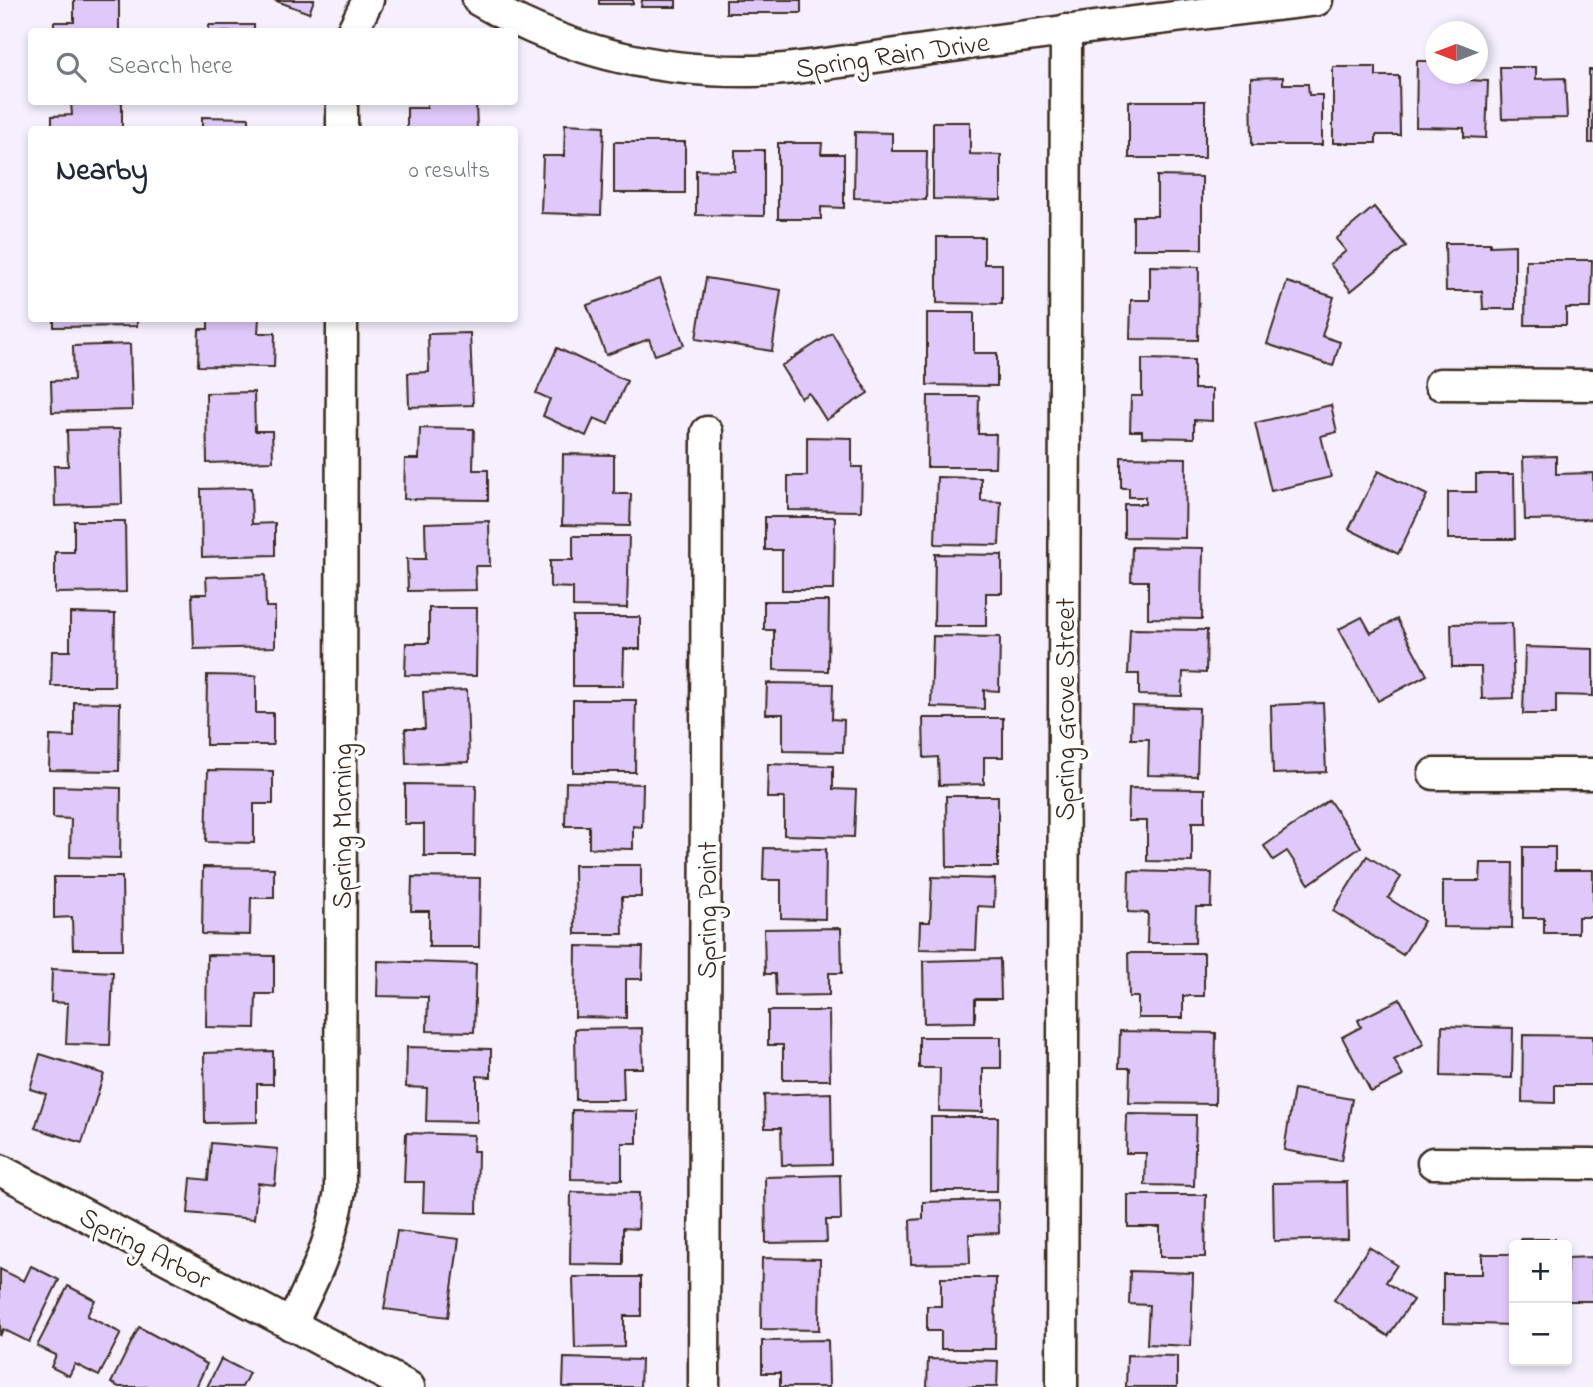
<!DOCTYPE html>
<meta charset="utf-8">
<style>
body{margin:0;font-family:"Indie Flower",sans-serif;background:#f6f6f7;color:#1f2937}
.controls{position:absolute;right:21px;bottom:21px;display:grid;overflow:hidden;border-radius:7px;box-shadow:0 4px 10px #0003}
.controls button{width:63px;height:63px;display:grid;place-items:center;padding:0;border:0;border-bottom:2px solid #e0e1e3;background:#fff;color:#1f2937;font:35px sans-serif}
.compass{position:absolute;left:1425px;top:21px;width:63px;height:63px;border-radius:50%;background:#fff;box-shadow:0 4px 10px #0003;rotate:270deg}
.list{margin:0;padding:0;list-style:none}
h2{display:flex;justify-content:space-between;align-items:center;height:91px;margin:0;padding:0 28px;font-size:30px}
h2 small{font-size:23px;font-weight:400;color:#747a83}
.icon{flex:none;width:38px;height:38px;fill:none;stroke:currentColor;stroke-width:2;stroke-linecap:round;stroke-linejoin:round}
.map{position:relative;flex:none;width:1593px;height:1387px;overflow:hidden}
.search{position:absolute;background:#fff;box-shadow:0 4px 10px #0003;left:28px;top:28px;width:490px;height:77px;display:flex;align-items:center;gap:18px;box-sizing:border-box;padding:0 24px;border-radius:7px;color:#747a83;font-size:26px}
.panel{position:absolute;background:#fff;box-shadow:0 4px 10px #0003;left:28px;top:126px;width:490px;height:196px;border-radius:7px}
.map>svg:first-child{display:block}
.building{fill:#dec9fa;stroke:#3b2a1e;stroke-width:2}
.lines{fill:none;stroke-linecap:round;stroke-linejoin:round}
.minor-casing{stroke:#3b2a1e;stroke-width:35}
.minor{stroke:#fff;stroke-width:30}
.labels{text-anchor:middle;stroke-width:7;stroke-linejoin:round;paint-order:stroke}
.street-label{font-size:28px;fill:#3b2a1e;stroke:#fff}
</style>
<div class="map">
<svg width="1593" height="1387" viewBox="0 0 1593 1387">
<rect width="100%" height="100%" fill="#f5effe"/>
<filter id="ink" filterUnits="userSpaceOnUse"><feTurbulence type="fractalNoise" baseFrequency=".0143" numOctaves="2"/><feDisplacementMap in="SourceGraphic" scale="14" xChannelSelector="R" yChannelSelector="G"/><feConvolveMatrix kernelMatrix="1 2 1 2 8 2 1 2 1" color-interpolation-filters="sRGB"/></filter>
<g filter="url(#ink)">
<g class="building">
<path d="M 74,0 L 119,0 L 119,32 L 54,32 L 54,22 L 74,22 Z"/>
<path d="M 274,0 L 314,0 L 309,13 Z"/>
<rect x="599" y="0" width="34" height="4"/>
<path d="M 642,0 L 676,0 L 676,7 L 641,7 Z"/>
<rect x="726" y="0" width="75" height="13"/>
<rect x="209" y="25" width="45" height="7"/>
<path d="M 1417,61 L 1436,61 L 1436,74 L 1449,74 L 1449,79 L 1488,81 L 1486,138 L 1464,137 L 1464,128 L 1416,127 Z"/>
<path d="M 1333,67 L 1376,67 L 1376,76 L 1399,76 L 1400,135 L 1376,135 L 1376,143 L 1333,143 Z"/>
<path d="M 1500,67 L 1536,67 L 1536,79 L 1565,78 L 1567,118 L 1502,119 Z"/>
<rect x="1589" y="70" width="4" height="73"/>
<path d="M 1283,77 L 1283,84 L 1308,84 L 1309,95 L 1322,95 L 1322,145 L 1252,145 L 1251,78 Z"/>
<rect x="1129" y="101" width="76" height="57"/>
<path d="M 71,102 L 122,102 L 122,130 L 52,130 L 52,116 L 72,115 Z"/>
<path d="M 427,102 L 476,102 L 477,130 L 407,130 L 407,108 L 427,108 Z"/>
<path d="M 202,117 L 249,118 L 249,130 L 202,130 Z"/>
<path d="M 933,122 L 970,122 L 970,154 L 1001,155 L 1001,200 L 933,199 Z"/>
<path d="M 565,124 L 604,126 L 601,215 L 541,213 L 543,156 L 564,156 Z"/>
<path d="M 855,132 L 892,133 L 892,151 L 927,151 L 926,200 L 854,198 Z"/>
<rect x="614" y="142" width="71" height="51"/>
<path d="M 778,143 L 822,143 L 821,154 L 844,154 L 844,208 L 821,207 L 821,219 L 778,219 Z"/>
<path d="M 735,150 L 764,150 L 764,216 L 696,215 L 696,170 L 735,171 Z"/>
<path d="M 1157,176 L 1202,177 L 1202,249 L 1133,249 L 1133,216 L 1157,216 Z"/>
<path d="M 1374,207 L 1406,246 L 1351,291 L 1330,264 L 1346,251 L 1336,239 Z"/>
<path d="M 937,237 L 984,237 L 984,264 L 1002,264 L 1002,304 L 937,303 Z"/>
<path d="M 1445,243 L 1490,243 L 1490,246 L 1515,245 L 1515,309 L 1483,309 L 1482,291 L 1446,291 Z"/>
<path d="M 1526,260 L 1592,260 L 1591,308 L 1566,308 L 1566,325 L 1525,325 Z"/>
<path d="M 1150,266 L 1199,267 L 1198,340 L 1130,339 L 1131,300 L 1150,300 Z"/>
<path d="M 706,278 L 781,290 L 772,351 L 696,339 Z"/>
<path d="M 660,279 L 684,345 L 655,355 L 649,339 L 606,355 L 587,305 Z"/>
<path d="M 1287,282 L 1334,297 L 1322,336 L 1340,342 L 1333,366 L 1267,344 Z"/>
<path d="M 927,313 L 974,313 L 974,353 L 997,353 L 997,386 L 927,385 Z"/>
<path d="M 54,318 L 137,318 L 137,326 L 54,327 Z"/>
<path d="M 208,318 L 259,318 L 258,333 L 275,333 L 274,367 L 198,366 L 199,329 L 208,329 Z"/>
<path d="M 470,333 L 473,405 L 409,407 L 408,373 L 429,372 L 428,334 Z"/>
<path d="M 832,333 L 868,393 L 826,420 L 809,393 L 801,398 L 781,366 Z"/>
<path d="M 130,344 L 132,410 L 52,412 L 51,381 L 74,380 L 73,346 Z"/>
<path d="M 557,348 L 627,381 L 608,424 L 594,418 L 586,436 L 543,416 L 550,399 L 536,393 Z"/>
<path d="M 1142,359 L 1194,360 L 1194,389 L 1212,389 L 1212,421 L 1194,420 L 1194,438 L 1142,437 L 1142,431 L 1130,431 L 1131,396 L 1142,396 Z"/>
<path d="M 254,392 L 255,431 L 272,431 L 273,461 L 207,463 L 206,393 Z"/>
<path d="M 928,396 L 979,396 L 978,434 L 996,434 L 995,467 L 927,467 Z"/>
<path d="M 1331,405 L 1337,432 L 1321,436 L 1331,477 L 1271,491 L 1255,423 Z"/>
<path d="M 420,428 L 474,429 L 473,470 L 488,470 L 488,500 L 404,499 L 405,459 L 419,459 Z"/>
<path d="M 120,429 L 122,504 L 55,506 L 54,466 L 68,466 L 67,430 Z"/>
<path d="M 807,437 L 852,438 L 852,467 L 862,467 L 861,511 L 788,510 L 788,476 L 807,476 Z"/>
<path d="M 563,454 L 614,455 L 614,494 L 631,494 L 630,526 L 562,525 Z"/>
<path d="M 1556,456 L 1556,474 L 1593,473 L 1593,519 L 1525,520 L 1523,457 Z"/>
<path d="M 1121,457 L 1186,458 L 1185,538 L 1124,537 L 1124,504 L 1145,504 L 1145,497 L 1129,497 L 1129,488 L 1121,488 Z"/>
<path d="M 1378,471 L 1427,495 L 1398,554 L 1349,529 Z"/>
<path d="M 1476,474 L 1514,474 L 1515,539 L 1448,539 L 1448,492 L 1476,492 Z"/>
<path d="M 937,477 L 981,478 L 981,501 L 1001,502 L 999,545 L 935,544 Z"/>
<path d="M 251,488 L 252,524 L 275,523 L 275,555 L 202,557 L 201,489 Z"/>
<path d="M 765,517 L 835,517 L 834,590 L 782,590 L 782,550 L 765,550 Z"/>
<path d="M 74,521 L 125,521 L 126,592 L 55,593 L 55,552 L 74,552 Z"/>
<path d="M 489,521 L 490,566 L 475,566 L 476,590 L 408,591 L 407,559 L 426,559 L 425,523 Z"/>
<path d="M 573,536 L 629,536 L 627,608 L 573,607 L 573,588 L 550,587 L 550,560 L 573,560 Z"/>
<path d="M 1132,547 L 1203,548 L 1202,619 L 1148,618 L 1148,581 L 1131,581 Z"/>
<path d="M 935,554 L 1002,555 L 1002,593 L 986,593 L 986,626 L 934,626 Z"/>
<path d="M 265,575 L 266,607 L 275,607 L 275,647 L 194,649 L 192,594 L 207,594 L 206,577 Z"/>
<path d="M 764,601 L 829,601 L 828,671 L 774,670 L 774,630 L 764,630 Z"/>
<path d="M 429,608 L 477,608 L 476,676 L 405,675 L 406,643 L 429,643 Z"/>
<path d="M 70,613 L 115,614 L 114,686 L 51,686 L 52,651 L 70,651 Z"/>
<path d="M 573,617 L 640,617 L 640,649 L 624,649 L 623,686 L 573,686 Z"/>
<path d="M 1362,617 L 1371,633 L 1397,619 L 1427,675 L 1378,701 L 1339,629 Z"/>
<path d="M 1512,623 L 1514,698 L 1482,699 L 1481,667 L 1452,667 L 1451,624 Z"/>
<path d="M 1130,629 L 1207,630 L 1206,673 L 1183,672 L 1182,696 L 1139,695 L 1139,674 L 1128,674 Z"/>
<path d="M 933,636 L 1000,637 L 999,691 L 984,690 L 984,709 L 931,707 Z"/>
<path d="M 1525,647 L 1593,649 L 1593,696 L 1556,695 L 1556,714 L 1523,714 Z"/>
<path d="M 207,675 L 256,676 L 256,713 L 273,713 L 273,745 L 206,745 Z"/>
<path d="M 767,683 L 833,684 L 832,719 L 844,720 L 843,752 L 783,751 L 783,714 L 766,714 Z"/>
<path d="M 467,690 L 469,762 L 406,764 L 405,729 L 425,729 L 423,692 Z"/>
<path d="M 573,700 L 636,700 L 635,772 L 573,772 Z"/>
<path d="M 74,702 L 120,703 L 119,771 L 49,770 L 50,736 L 74,737 Z"/>
<path d="M 1323,703 L 1326,772 L 1273,774 L 1271,705 Z"/>
<path d="M 1132,706 L 1199,708 L 1197,776 L 1148,775 L 1149,739 L 1131,739 Z"/>
<path d="M 923,718 L 1003,718 L 1003,757 L 984,757 L 984,784 L 939,785 L 938,757 L 924,758 Z"/>
<path d="M 768,764 L 833,766 L 833,789 L 856,790 L 854,837 L 784,835 L 784,798 L 767,798 Z"/>
<path d="M 208,770 L 273,771 L 273,804 L 254,804 L 254,843 L 206,842 Z"/>
<path d="M 566,782 L 643,784 L 642,827 L 633,826 L 633,849 L 589,848 L 589,826 L 565,826 Z"/>
<path d="M 405,784 L 476,785 L 475,856 L 424,856 L 424,824 L 405,824 Z"/>
<path d="M 53,786 L 121,788 L 120,858 L 70,857 L 71,819 L 53,818 Z"/>
<path d="M 1129,788 L 1205,789 L 1205,822 L 1192,822 L 1192,862 L 1147,861 L 1147,821 L 1128,821 Z"/>
<path d="M 946,796 L 998,796 L 998,867 L 947,867 Z"/>
<path d="M 1329,800 L 1361,847 L 1309,884 L 1287,851 L 1273,860 L 1264,846 Z"/>
<path d="M 1523,847 L 1555,847 L 1555,870 L 1593,870 L 1593,917 L 1578,917 L 1578,933 L 1544,933 L 1544,918 L 1523,918 Z"/>
<path d="M 764,848 L 826,849 L 825,919 L 781,918 L 781,880 L 763,880 Z"/>
<path d="M 1367,856 L 1401,877 L 1388,898 L 1424,921 L 1403,955 L 1333,911 Z"/>
<path d="M 1481,863 L 1513,863 L 1512,928 L 1443,927 L 1443,881 L 1480,881 Z"/>
<path d="M 574,865 L 641,865 L 641,897 L 622,897 L 623,934 L 575,934 Z"/>
<path d="M 203,867 L 274,868 L 274,898 L 251,898 L 250,935 L 202,934 Z"/>
<path d="M 1129,871 L 1212,873 L 1211,907 L 1196,907 L 1195,943 L 1147,943 L 1148,913 L 1128,912 Z"/>
<path d="M 54,877 L 122,877 L 123,949 L 73,949 L 72,917 L 54,918 Z"/>
<path d="M 412,877 L 480,878 L 479,947 L 429,947 L 429,911 L 411,911 Z"/>
<path d="M 932,877 L 995,879 L 994,907 L 978,906 L 976,950 L 919,949 L 920,922 L 930,922 Z"/>
<path d="M 841,928 L 842,973 L 829,973 L 829,995 L 776,996 L 775,974 L 765,974 L 764,929 Z"/>
<path d="M 576,946 L 643,947 L 642,979 L 626,979 L 626,1018 L 575,1017 Z"/>
<path d="M 1128,953 L 1204,953 L 1204,996 L 1183,996 L 1183,1018 L 1138,1018 L 1138,997 L 1129,997 Z"/>
<path d="M 207,955 L 274,956 L 274,994 L 256,994 L 255,1028 L 206,1027 Z"/>
<path d="M 1000,959 L 1001,999 L 975,999 L 975,1022 L 924,1023 L 923,961 Z"/>
<path d="M 378,961 L 476,964 L 474,1032 L 427,1031 L 428,997 L 377,996 Z"/>
<path d="M 52,969 L 113,972 L 110,1045 L 66,1044 L 68,1003 L 51,1002 Z"/>
<path d="M 1400,999 L 1424,1044 L 1394,1060 L 1403,1076 L 1371,1092 L 1342,1037 L 1361,1027 L 1358,1020 Z"/>
<path d="M 768,1011 L 829,1011 L 830,1080 L 783,1080 L 783,1045 L 768,1045 Z"/>
<path d="M 1442,1026 L 1513,1028 L 1512,1078 L 1441,1076 Z"/>
<path d="M 642,1028 L 643,1068 L 623,1068 L 624,1100 L 576,1100 L 575,1029 Z"/>
<path d="M 1120,1031 L 1216,1033 L 1215,1104 L 1129,1103 L 1130,1068 L 1119,1068 Z"/>
<path d="M 1523,1035 L 1593,1036 L 1593,1085 L 1555,1085 L 1555,1103 L 1522,1102 Z"/>
<path d="M 919,1037 L 1001,1037 L 1001,1068 L 983,1068 L 983,1112 L 939,1111 L 940,1068 L 919,1068 Z"/>
<path d="M 407,1047 L 491,1049 L 491,1077 L 477,1076 L 477,1122 L 426,1121 L 427,1088 L 406,1087 Z"/>
<path d="M 273,1051 L 273,1084 L 257,1084 L 257,1122 L 205,1123 L 204,1053 Z"/>
<path d="M 40,1054 L 104,1074 L 82,1143 L 35,1128 L 46,1094 L 30,1089 Z"/>
<path d="M 1294,1089 L 1352,1099 L 1341,1161 L 1284,1150 Z"/>
<path d="M 831,1093 L 832,1164 L 782,1165 L 781,1128 L 765,1128 L 764,1095 Z"/>
<path d="M 572,1110 L 637,1111 L 637,1143 L 622,1143 L 622,1180 L 571,1179 Z"/>
<path d="M 1127,1114 L 1196,1115 L 1194,1186 L 1145,1185 L 1146,1153 L 1126,1153 Z"/>
<path d="M 931,1117 L 998,1117 L 997,1191 L 931,1191 Z"/>
<path d="M 406,1133 L 474,1135 L 473,1151 L 478,1151 L 477,1213 L 423,1212 L 424,1182 L 404,1182 Z"/>
<path d="M 211,1143 L 278,1149 L 275,1185 L 258,1183 L 254,1219 L 188,1213 L 191,1178 L 208,1180 Z"/>
<path d="M 840,1175 L 841,1220 L 826,1220 L 827,1242 L 766,1243 L 765,1177 Z"/>
<path d="M 1347,1182 L 1348,1239 L 1274,1241 L 1273,1183 Z"/>
<path d="M 571,1192 L 639,1193 L 638,1229 L 623,1228 L 623,1265 L 570,1264 Z"/>
<path d="M 1128,1195 L 1206,1195 L 1205,1257 L 1160,1257 L 1160,1227 L 1128,1227 Z"/>
<path d="M 998,1200 L 999,1233 L 969,1234 L 970,1263 L 911,1264 L 910,1220 L 923,1219 L 923,1202 Z"/>
<path d="M 397,1231 L 459,1239 L 448,1317 L 384,1309 Z"/>
<rect x="1521" y="1239" width="34" height="6"/>
<path d="M 1369,1247 L 1397,1265 L 1386,1282 L 1413,1300 L 1388,1336 L 1334,1300 Z"/>
<path d="M 1482,1254 L 1512,1254 L 1512,1325 L 1443,1323 L 1443,1274 L 1482,1274 Z"/>
<path d="M 1592,1257 L 1593,1301 L 1567,1301 L 1567,1258 Z"/>
<path d="M 762,1258 L 820,1259 L 819,1330 L 761,1329 Z"/>
<path d="M 31,1266 L 59,1280 L 29,1342 L 3,1329 L 0,1336 L 0,1269 L 24,1281 Z"/>
<path d="M 1130,1271 L 1193,1273 L 1191,1346 L 1147,1344 L 1149,1305 L 1129,1304 Z"/>
<path d="M 573,1277 L 641,1277 L 641,1316 L 624,1316 L 624,1347 L 575,1348 Z"/>
<path d="M 941,1278 L 996,1278 L 995,1349 L 941,1349 L 941,1331 L 927,1331 L 927,1306 L 941,1306 Z"/>
<path d="M 68,1286 L 95,1300 L 87,1316 L 121,1333 L 99,1376 L 75,1364 L 69,1376 L 51,1367 L 56,1355 L 37,1346 Z"/>
<path d="M 139,1327 L 207,1364 L 196,1387 L 119,1387 L 111,1383 Z"/>
<path d="M 828,1340 L 829,1387 L 780,1387 L 780,1373 L 762,1373 L 762,1341 Z"/>
<path d="M 1127,1355 L 1177,1356 L 1177,1387 L 1126,1387 Z"/>
<path d="M 564,1358 L 641,1360 L 640,1387 L 563,1387 Z"/>
<path d="M 221,1359 L 249,1373 L 242,1387 L 207,1387 Z"/>
<path d="M 928,1359 L 998,1361 L 997,1387 L 927,1387 Z"/>
</g>
<g class="lines">
<defs>
<g id="minor">
<path d="M 478,0 C 561,49 654,72 750,71 C 785,71 821,64 855,60 C 908,52 960,45 1012,38 C 1114,24 1215,12 1317,0"/>
<path d="M 352,32 L 368,0"/>
<path d="M 342,130 L 342,102"/>
<path d="M 1440,384 L 1593,385"/>
<path d="M 1434,774 L 1593,774"/>
<path d="M 1433,1163 L 1593,1164"/>
<path d="M 0,1170 L 409,1387"/>
<path d="M 291,1325 C 314,1279 332,1242 340,1191 L 342,318"/>
<path d="M 704,1387 L 707,432"/>
<path d="M 1062,1387 L 1066,30"/>
</g>
</defs>
<use href="#minor" class="minor-casing"/>
<use href="#minor" class="minor"/>
</g>
</g>
<g class="labels">
<g class="street-label">
<text transform="translate(892 54) rotate(-8)" y="10">Spring Rain Drive</text>
<text transform="translate(1064 709) rotate(-90)" y="10">Spring Grove Street</text>
<text transform="translate(341 826) rotate(-90)" y="10">Spring Morning</text>
<text transform="translate(706 910) rotate(-90)" y="10">Spring Point</text>
<text transform="translate(146 1247) rotate(28)" y="10">Spring Arbor</text>
</g>
</g>
</svg>
<div class="controls">
<button>+</button>
<button>−</button>
</div>
<svg class="compass" viewBox="-18 -18 36 36"><path d="M0-13l5 13h-10z" fill="#e53935"/><path d="M0 13l5-13h-10z" fill="#747a83"/></svg>
<div class="search"><svg class="icon" aria-label="search" viewBox="0 0 24 24"><circle cx="10" cy="10" r="6"/><path d="M15 15l6 6"/></svg>Search here</div>
<section class="panel">
<h2>Nearby<small>0 results</small></h2>
<ul class="list">
</ul>
</section>
</div>
